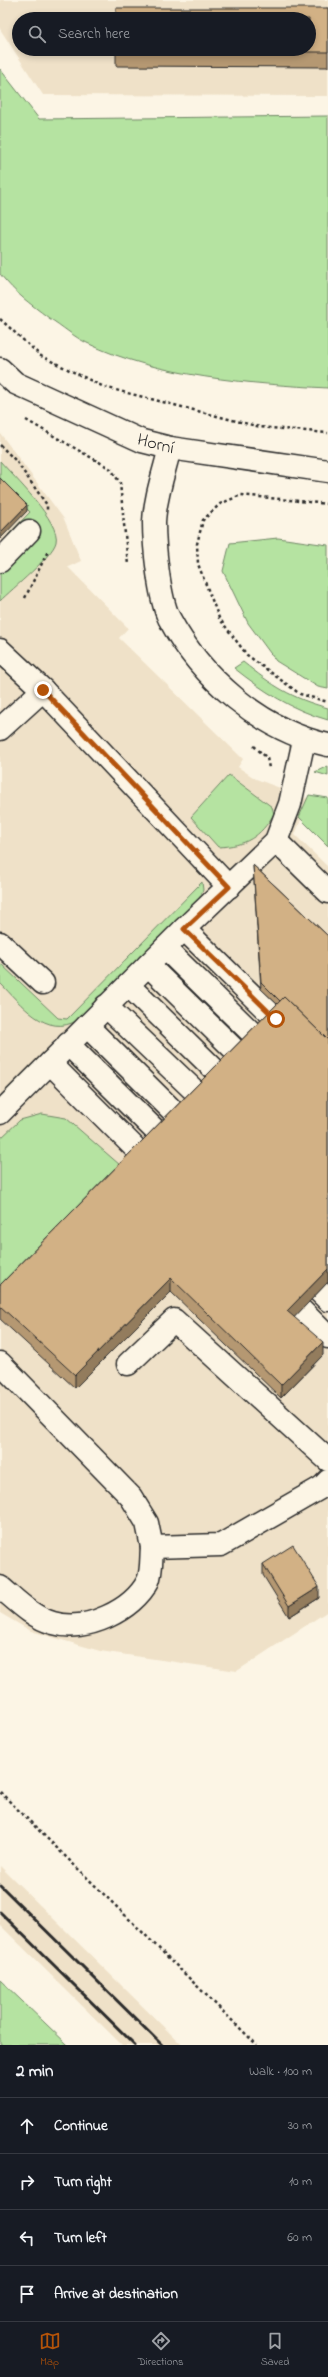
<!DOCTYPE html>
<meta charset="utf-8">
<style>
body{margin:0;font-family:"Indie Flower",sans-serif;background:#20242c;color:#f1f3f6}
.stop{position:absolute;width:12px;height:12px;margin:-9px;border:3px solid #b45309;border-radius:50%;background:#fff}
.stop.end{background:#b45309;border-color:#fff;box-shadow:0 1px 4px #0008}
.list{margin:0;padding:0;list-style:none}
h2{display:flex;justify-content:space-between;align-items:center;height:52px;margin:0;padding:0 16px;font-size:17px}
h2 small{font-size:13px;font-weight:400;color:#9ea1a6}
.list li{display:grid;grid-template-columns:26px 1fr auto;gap:12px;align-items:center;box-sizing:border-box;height:56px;padding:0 16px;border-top:1px solid #363941}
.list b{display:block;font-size:15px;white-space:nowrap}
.list em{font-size:13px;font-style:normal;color:#9ea1a6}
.icon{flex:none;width:22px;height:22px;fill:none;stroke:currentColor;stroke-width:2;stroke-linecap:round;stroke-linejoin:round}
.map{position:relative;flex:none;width:328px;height:2045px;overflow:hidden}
.search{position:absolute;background:#171b24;box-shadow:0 2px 6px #0003;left:12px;right:12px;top:12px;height:44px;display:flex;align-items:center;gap:10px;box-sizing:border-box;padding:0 14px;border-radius:22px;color:#9ea1a6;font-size:15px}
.sheet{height:276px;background:#171b24}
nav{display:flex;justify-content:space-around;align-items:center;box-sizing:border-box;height:56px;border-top:1px solid #363941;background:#171b24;font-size:11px;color:#9ea1a6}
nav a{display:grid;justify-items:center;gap:2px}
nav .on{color:#b45309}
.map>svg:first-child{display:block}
.built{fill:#efe1c8;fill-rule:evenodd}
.green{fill:#b5e3a1;stroke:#708766}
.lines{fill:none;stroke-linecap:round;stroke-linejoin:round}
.minor-casing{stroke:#2b2b2b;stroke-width:25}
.highway-casing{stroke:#2b2b2b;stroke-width:25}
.path{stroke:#2b2b2b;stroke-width:2.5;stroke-dasharray:3 3;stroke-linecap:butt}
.minor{stroke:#fcf5e5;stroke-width:22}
.highway{stroke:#fcf5e5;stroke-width:22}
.rail{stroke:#2b2b2b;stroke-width:3}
.wall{fill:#b59872;stroke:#2b2b2b}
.shaded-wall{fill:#937c5d;stroke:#2b2b2b}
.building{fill:#d2b185;stroke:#2b2b2b}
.route{stroke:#b45309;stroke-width:5}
.labels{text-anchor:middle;stroke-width:3;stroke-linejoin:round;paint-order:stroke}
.street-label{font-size:18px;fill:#2b2b2b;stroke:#fcf5e5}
</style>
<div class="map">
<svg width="328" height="2045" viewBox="0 0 328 2045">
<rect width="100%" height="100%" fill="#fcf5e5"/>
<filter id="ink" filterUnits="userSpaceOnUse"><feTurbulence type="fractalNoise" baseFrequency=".025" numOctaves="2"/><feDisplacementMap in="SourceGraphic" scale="8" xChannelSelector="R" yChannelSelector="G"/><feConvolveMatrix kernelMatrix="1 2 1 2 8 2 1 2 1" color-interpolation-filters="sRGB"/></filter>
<g filter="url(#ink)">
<g class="built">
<path d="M 0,0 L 328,0 L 328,96 L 43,95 L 0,29 ZM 19,19 L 309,19 L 309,49 L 19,49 Z"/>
<path d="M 0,433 L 64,519 L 81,561 L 68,567 L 128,628 L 119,638 L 243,759 L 238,767 L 256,779 L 309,799 L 295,835 L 328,867 L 328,1611 L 237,1671 L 100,1651 L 31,1631 L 0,1613 Z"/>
<path d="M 0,1866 L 182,2045 L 122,2045 L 0,1925 Z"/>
</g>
<g class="green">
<path d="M 0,69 L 39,119 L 328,116 L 328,388 C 251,384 157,377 87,343 C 74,337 62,326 49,318 C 28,302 17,295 0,274 Z"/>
<path d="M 0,461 C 13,476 61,522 56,542 C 53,556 12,589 0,601 L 0,574 L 36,537 L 16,541 L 8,535 L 30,512 L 0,482 Z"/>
<path d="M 278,538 L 328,545 L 328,689 L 318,687 L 276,661 L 248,623 L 223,571 L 230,543 Z"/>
<path d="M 243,662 C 273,686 291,698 328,708 L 328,720 C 292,710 263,691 234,668 Z"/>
<path d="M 328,766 L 328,776 L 315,772 Z"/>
<path d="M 229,775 L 272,807 L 274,814 C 260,837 246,846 218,847 L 191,817 Z"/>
<path d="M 309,795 L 328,798 L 328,846 L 299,817 Z"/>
<path d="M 202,882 L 203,890 L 200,897 L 78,1020 C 46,1039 21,1004 0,983 L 0,963 L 58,1018 L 67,1019 Z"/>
<path d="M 42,1114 L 66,1118 L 120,1165 L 0,1291 L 0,1139 L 20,1120 Z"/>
<path d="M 0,1980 L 68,2045 L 0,2045 Z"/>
</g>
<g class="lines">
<defs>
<g id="minor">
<path d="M 0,369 L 15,383 L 142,441 L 170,448 L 328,471"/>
<path d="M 0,561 L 29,531"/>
<path d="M 0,650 L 43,690 L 229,887"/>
<path d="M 0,729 L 43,690"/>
<path d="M 276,841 L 328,892"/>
<path d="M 184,929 L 276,1019"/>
<path d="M 0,943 L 43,983"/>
<path d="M 165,948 L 257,1038"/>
<path d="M 148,965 L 240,1055"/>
<path d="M 128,985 L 220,1075"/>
<path d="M 106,1006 L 200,1096"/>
<path d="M 87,1026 L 179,1117"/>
<path d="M 68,1044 L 161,1136"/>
<path d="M 50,1063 L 142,1155"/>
<path d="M 0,1113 L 184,929 L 276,841 L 290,804 L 304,740"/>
<path d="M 319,1291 L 328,1300"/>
<path d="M 301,1310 L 328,1337"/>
<path d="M 0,1363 L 131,1497 L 147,1523 L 152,1547"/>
<path d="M 128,1364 L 174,1320 L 328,1460"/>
<path d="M 0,1587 C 17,1601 32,1617 53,1623 C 86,1633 133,1610 148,1581 C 152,1572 151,1557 152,1547 L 221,1545 L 322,1487 L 328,1481"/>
</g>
<path id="highway" d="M 170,448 C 164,472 155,498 154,522 C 154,545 159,598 169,618 C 201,678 261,730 328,745"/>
</defs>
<use href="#minor" class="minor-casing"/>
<use href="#highway" class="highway-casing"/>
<g class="path">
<path d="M 0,319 L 41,356 L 104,387 L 260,427 L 328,433"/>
<path d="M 26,420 L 111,469 L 120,483 L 128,565"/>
<path d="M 0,445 L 16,461 L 47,505 L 47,512"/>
<path d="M 328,504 L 241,495 L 220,504 L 203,520 L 197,544 L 198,564 L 219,618 L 247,655 L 300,694 L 328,702"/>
<path d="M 25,598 L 48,551"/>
<path d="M 254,746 L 267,758 L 269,768"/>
<path d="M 0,1792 L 257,2045"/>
</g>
<use href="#minor" class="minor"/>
<use href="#highway" class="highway"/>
<g class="rail">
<path d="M 0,1885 L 162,2045"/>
<path d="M 0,1912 L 135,2045"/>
</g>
</g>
<g class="wall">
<path d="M 328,8 L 328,67 L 116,66 L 116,49 Z"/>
<path d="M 253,865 L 328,936 L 328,1282 L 294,1317 L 323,1355 L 281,1398 L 171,1292 L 75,1388 L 0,1319 L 0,1285 L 277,1004 L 261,989 Z"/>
<path d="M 263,1564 L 319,1598 L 289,1617 L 263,1575 Z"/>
</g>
<g class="shaded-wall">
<path d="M 27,505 L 27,511 L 0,539 L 0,533 Z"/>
<path d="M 328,1269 L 328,1282 L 287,1325 L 287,1311 Z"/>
<path d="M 171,1278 L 171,1292 L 75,1388 L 75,1375 Z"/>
<path d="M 323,1342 L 323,1355 L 281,1398 L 281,1385 Z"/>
<path d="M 319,1587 L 319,1598 L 289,1617 L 289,1606 Z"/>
</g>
<g class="building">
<path d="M 116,8 L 328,8 L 328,52 L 116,52 L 116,49 L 309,49 L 309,19 L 116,19 Z"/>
<path d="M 0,478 L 27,505 L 0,533 Z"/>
<path d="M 253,865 L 328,936 L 328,1040 L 284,997 L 280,1001 L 261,982 Z"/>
<path d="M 284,997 L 328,1040 L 328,1269 L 287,1311 L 323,1342 L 281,1385 L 171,1278 L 75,1375 L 0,1306 L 0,1285 Z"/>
<path d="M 293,1545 L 319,1587 L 289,1606 L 263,1564 Z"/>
</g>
</g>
<g class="lines" filter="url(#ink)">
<path class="route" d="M 43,690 L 229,887 L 184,929 L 276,1019"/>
</g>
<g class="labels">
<g class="street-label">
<text transform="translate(156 443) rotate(15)" y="6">Horní</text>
</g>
</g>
</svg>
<div class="stop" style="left:276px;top:1019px"></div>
<div class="stop end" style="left:43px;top:690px"></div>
<div class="search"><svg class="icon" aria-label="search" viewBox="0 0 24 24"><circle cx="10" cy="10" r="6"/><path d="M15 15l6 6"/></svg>Search here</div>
</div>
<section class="sheet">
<h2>2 min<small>Walk · 100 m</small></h2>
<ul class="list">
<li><svg class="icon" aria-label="ahead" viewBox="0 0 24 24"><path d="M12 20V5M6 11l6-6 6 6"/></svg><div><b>Continue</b></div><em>30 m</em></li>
<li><svg class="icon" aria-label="right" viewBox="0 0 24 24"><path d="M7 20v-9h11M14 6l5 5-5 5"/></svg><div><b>Turn right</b></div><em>10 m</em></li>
<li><svg class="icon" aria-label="left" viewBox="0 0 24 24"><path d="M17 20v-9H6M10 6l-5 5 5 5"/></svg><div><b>Turn left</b></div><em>60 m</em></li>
<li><svg class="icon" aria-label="arrive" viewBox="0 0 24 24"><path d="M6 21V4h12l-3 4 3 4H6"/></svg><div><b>Arrive at destination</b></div></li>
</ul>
</section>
<nav>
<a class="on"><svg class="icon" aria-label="map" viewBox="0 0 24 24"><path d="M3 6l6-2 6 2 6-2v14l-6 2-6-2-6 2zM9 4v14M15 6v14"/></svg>Map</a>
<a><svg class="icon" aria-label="directions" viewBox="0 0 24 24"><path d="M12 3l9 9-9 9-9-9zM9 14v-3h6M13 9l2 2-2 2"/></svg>Directions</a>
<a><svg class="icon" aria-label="saved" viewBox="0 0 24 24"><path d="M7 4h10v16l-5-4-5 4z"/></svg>Saved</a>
</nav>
